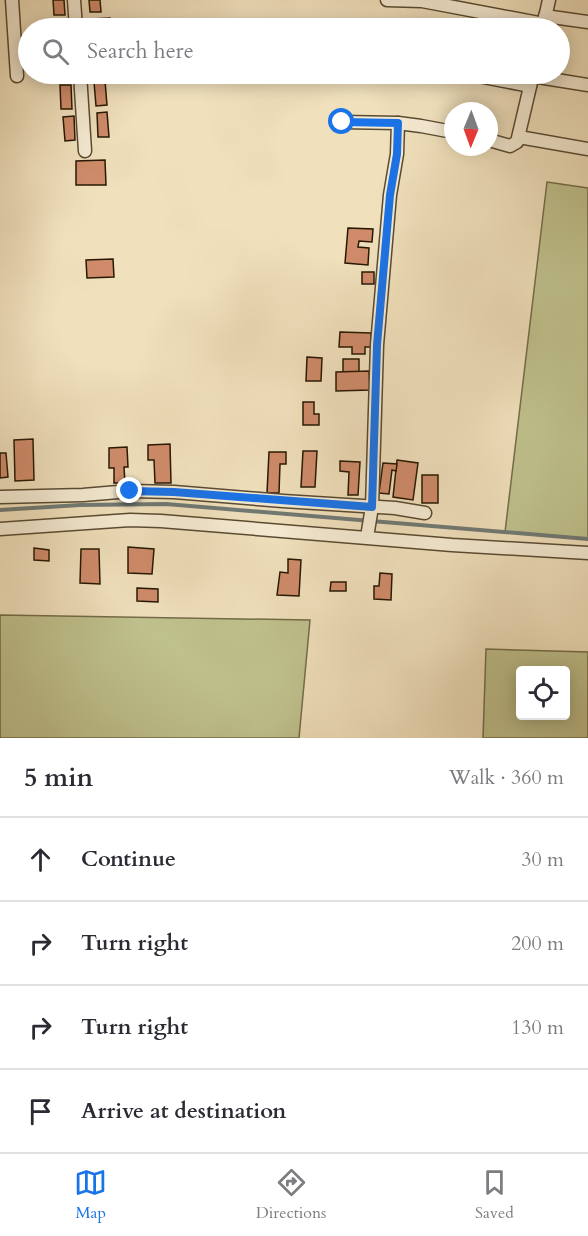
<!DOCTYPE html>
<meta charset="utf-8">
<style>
body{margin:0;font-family:Cardo,serif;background:#f2f2f3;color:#2b2b33}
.controls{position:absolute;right:18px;bottom:18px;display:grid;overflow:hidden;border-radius:6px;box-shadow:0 3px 15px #0003}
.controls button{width:54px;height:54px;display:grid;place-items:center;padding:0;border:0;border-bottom:2px solid #e1e1e2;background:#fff;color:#2b2b33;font:30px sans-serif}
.compass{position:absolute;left:444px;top:102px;width:54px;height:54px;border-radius:50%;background:#fff;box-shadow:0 3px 15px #0003;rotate:181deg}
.stop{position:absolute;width:18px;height:18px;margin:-14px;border:4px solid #1a73e8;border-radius:50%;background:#fff}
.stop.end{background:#1a73e8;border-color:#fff;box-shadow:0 2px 6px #0008}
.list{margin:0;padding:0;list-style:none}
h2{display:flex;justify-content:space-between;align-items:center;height:78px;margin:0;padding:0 24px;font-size:26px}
h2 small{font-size:20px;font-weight:400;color:#7c7c81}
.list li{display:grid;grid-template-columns:39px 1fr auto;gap:18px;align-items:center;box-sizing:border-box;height:84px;padding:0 24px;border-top:2px solid #e1e1e2}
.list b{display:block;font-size:22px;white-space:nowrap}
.list em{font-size:20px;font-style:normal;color:#7c7c81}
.icon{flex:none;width:33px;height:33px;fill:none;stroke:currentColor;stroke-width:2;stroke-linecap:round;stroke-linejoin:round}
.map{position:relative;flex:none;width:588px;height:738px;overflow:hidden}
.search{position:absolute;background:#fff;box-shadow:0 3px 15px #0003;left:18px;right:18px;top:18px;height:66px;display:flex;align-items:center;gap:15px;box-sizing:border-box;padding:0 21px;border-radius:33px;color:#7c7c81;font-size:22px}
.sheet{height:414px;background:#fff}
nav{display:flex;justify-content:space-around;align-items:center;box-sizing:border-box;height:84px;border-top:2px solid #e1e1e2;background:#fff;font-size:16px;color:#7c7c81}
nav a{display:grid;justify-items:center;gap:3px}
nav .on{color:#1a73e8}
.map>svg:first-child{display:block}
.green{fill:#bfc18d;stroke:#736c48;stroke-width:1.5;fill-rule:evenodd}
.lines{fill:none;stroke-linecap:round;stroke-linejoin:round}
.stream{stroke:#707973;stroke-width:4}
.building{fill:#cf8b6a;stroke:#271803;stroke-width:1.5}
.street-casing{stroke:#594a31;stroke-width:15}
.street{stroke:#f5ebd3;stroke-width:12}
.route{stroke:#1a73e8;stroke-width:8}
</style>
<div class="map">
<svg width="588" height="738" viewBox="0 0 588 738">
<rect width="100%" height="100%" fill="#f0e0bc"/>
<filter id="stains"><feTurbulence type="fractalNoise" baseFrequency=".00333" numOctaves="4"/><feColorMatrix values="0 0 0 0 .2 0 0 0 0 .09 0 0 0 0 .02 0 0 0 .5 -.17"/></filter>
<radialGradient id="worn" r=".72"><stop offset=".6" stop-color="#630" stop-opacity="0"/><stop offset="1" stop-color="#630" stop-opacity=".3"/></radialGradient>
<g class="green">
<path d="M 547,182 L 588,188 L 588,539 L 505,532 Z"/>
<path d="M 0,615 L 310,620 L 299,738 L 0,738 Z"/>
<path d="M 486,649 L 588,652 L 588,738 L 483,738 ZM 566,670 L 566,716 L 520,716 L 520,670 Z"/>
</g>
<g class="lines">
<path class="stream" d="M 0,510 L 80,505 L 166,504 L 588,539"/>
</g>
<g class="building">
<path d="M 53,0 L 64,0 L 65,15 L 54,15 Z"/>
<path d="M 89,0 L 100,0 L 101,12 L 90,12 Z"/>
<path d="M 110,18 L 111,28 L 92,28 L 92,19 Z"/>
<path d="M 67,21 L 68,28 L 57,28 L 56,22 Z"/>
<path d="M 105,81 L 107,105 L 96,106 L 94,82 Z"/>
<path d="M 60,85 L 71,85 L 72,109 L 61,109 Z"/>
<path d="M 107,112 L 109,137 L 98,137 L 97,113 Z"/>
<path d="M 74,116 L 75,140 L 65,141 L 63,117 Z"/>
<path d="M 105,160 L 106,185 L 76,185 L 76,161 Z"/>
<path d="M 348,228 L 373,229 L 372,242 L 359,241 L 358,247 L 369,248 L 368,265 L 345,263 Z"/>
<path d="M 113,259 L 114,277 L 87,278 L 86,260 Z"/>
<rect x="362" y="272" width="12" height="12"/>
<path d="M 340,332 L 371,333 L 371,347 L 365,347 L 365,354 L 352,354 L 352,347 L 339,347 Z"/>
<path d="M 307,357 L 322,358 L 321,381 L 306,381 Z"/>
<rect x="343" y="359" width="16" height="13"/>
<path d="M 369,371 L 370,390 L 336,391 L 336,372 Z"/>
<path d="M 303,402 L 314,402 L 314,414 L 319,414 L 319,425 L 303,425 Z"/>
<path d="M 33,439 L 34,480 L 15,481 L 14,440 Z"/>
<path d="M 170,444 L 171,483 L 155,483 L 154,460 L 148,460 L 148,445 Z"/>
<path d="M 127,447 L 128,467 L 124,467 L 125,483 L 114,483 L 114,468 L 109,468 L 109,448 Z"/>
<path d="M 303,451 L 317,451 L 315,487 L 301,487 Z"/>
<path d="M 269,452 L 286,452 L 286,464 L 280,464 L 279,493 L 267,493 Z"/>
<path d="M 0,453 L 6,453 L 8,477 L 0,478 Z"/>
<path d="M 397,460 L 418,463 L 413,500 L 393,497 Z"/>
<path d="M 340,461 L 360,462 L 358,495 L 348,495 L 349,472 L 340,471 Z"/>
<path d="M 383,463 L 397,464 L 396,471 L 392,470 L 389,494 L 379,493 Z"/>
<rect x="422" y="475" width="16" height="28"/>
<path d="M 128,547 L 154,549 L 152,574 L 128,573 Z"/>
<path d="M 34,548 L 49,550 L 49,561 L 34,560 Z"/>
<path d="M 81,549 L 99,549 L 100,584 L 80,583 Z"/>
<path d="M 288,559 L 301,560 L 299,596 L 277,595 L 280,572 L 288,573 Z"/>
<path d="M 380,573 L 392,574 L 391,600 L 374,599 L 374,586 L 379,586 Z"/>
<path d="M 331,582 L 346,582 L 346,591 L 330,591 Z"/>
<path d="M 137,588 L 158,589 L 158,602 L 137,601 Z"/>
</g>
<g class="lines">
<defs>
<g id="street">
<path d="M 12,0 L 17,76"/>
<path d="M 74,0 L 76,28"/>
<path d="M 387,0 L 422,1 L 544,24"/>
<path d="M 545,16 L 588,22"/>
<path d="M 544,22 L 549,0"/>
<path d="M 80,74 L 85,151"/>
<path d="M 468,74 L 530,86"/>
<path d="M 532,76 L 588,85"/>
<path d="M 342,122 L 398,123 L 421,126 L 453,132"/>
<path d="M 519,137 L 588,149"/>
<path d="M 489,140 L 510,146 L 517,142 L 533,74"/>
<path d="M 0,497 L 83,495 L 130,491 L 174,492 L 283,501 L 395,508 L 425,513"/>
<path d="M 0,529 L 130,520 L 161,521 L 452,545 L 588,553"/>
<path d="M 367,537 L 372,507 L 377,345 L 390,195 L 397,154 L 398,123"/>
</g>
</defs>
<use href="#street" class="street-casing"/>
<use href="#street" class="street"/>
</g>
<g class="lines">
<path class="route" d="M 130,491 L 174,492 L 372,507 L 377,345 L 390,195 L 397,154 L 398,123 L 342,122"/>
</g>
<rect width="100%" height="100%" filter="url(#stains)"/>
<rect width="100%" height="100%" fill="url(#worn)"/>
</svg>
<div class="controls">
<button><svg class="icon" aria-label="locate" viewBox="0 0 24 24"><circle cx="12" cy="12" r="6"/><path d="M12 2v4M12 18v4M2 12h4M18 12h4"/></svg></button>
</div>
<svg class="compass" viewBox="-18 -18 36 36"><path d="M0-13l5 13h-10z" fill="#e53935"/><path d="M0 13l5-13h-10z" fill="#7c7c81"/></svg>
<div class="stop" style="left:342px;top:122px"></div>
<div class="stop end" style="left:130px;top:491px"></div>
<div class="search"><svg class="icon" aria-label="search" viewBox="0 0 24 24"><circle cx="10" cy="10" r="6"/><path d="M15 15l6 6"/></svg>Search here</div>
</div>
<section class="sheet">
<h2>5 min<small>Walk · 360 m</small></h2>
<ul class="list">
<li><svg class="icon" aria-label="ahead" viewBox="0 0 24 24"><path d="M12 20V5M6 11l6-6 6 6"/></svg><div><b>Continue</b></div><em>30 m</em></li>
<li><svg class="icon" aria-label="right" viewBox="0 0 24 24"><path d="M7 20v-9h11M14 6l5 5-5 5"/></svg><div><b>Turn right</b></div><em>200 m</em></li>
<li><svg class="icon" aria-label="right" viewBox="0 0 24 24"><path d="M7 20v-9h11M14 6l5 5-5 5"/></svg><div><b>Turn right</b></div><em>130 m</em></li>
<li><svg class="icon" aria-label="arrive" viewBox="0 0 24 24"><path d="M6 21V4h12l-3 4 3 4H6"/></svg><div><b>Arrive at destination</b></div></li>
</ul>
</section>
<nav>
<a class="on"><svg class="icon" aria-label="map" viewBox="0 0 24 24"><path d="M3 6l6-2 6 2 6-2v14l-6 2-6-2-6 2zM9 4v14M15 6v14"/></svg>Map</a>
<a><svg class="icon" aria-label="directions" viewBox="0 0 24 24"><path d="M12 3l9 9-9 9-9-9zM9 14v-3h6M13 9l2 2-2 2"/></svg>Directions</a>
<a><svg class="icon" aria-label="saved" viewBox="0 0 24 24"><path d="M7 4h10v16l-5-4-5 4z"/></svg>Saved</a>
</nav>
